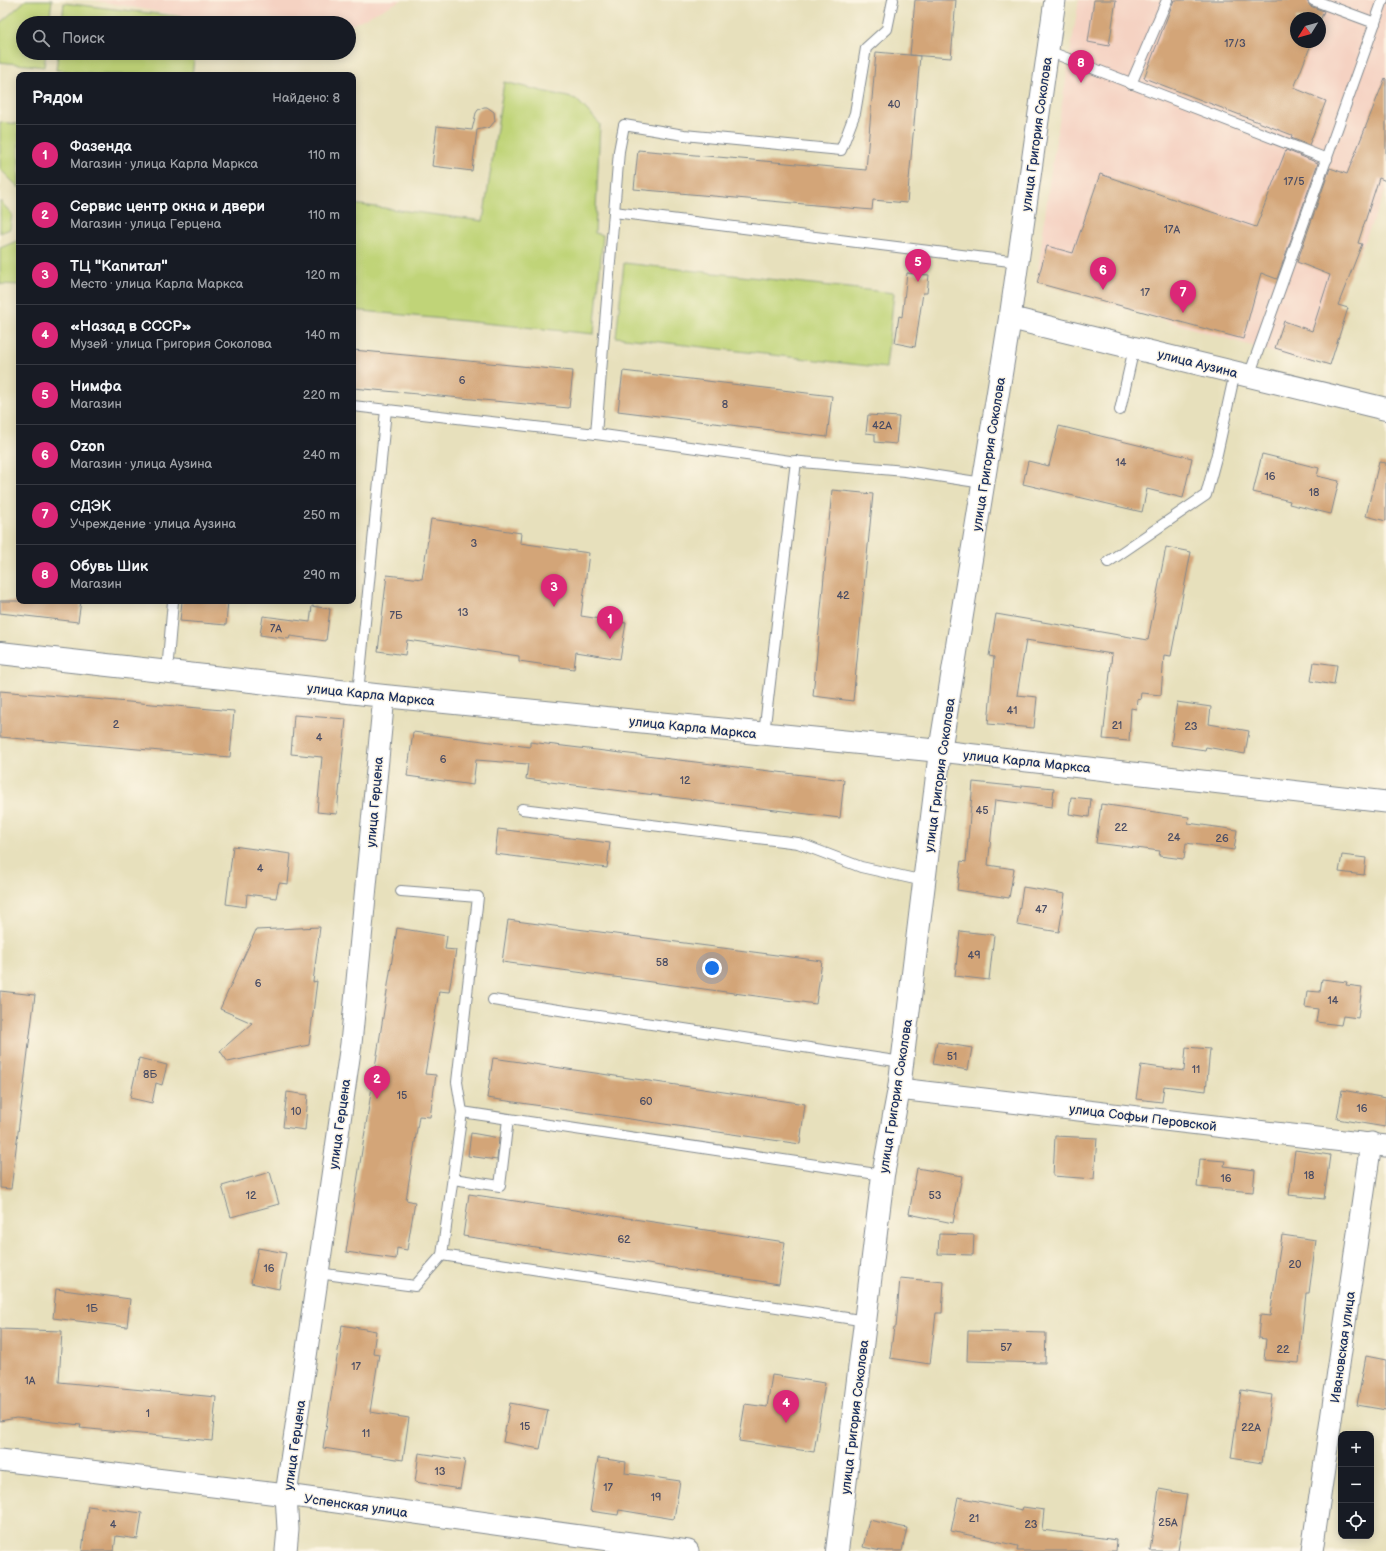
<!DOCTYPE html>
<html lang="ru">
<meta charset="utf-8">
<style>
body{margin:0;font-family:"Balsamiq Sans",sans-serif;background:#20242c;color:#f1f3f6}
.controls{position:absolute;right:12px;bottom:12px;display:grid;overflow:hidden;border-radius:8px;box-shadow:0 2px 10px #0003}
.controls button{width:36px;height:36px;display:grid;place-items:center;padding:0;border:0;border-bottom:1px solid #363941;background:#171b24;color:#f1f3f6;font:20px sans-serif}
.compass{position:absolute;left:1290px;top:12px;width:36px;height:36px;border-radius:50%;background:#171b24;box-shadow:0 2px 10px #0003;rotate:233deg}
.you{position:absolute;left:712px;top:968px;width:14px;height:14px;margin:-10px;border:3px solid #fff;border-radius:50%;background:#1a73e8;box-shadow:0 0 0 6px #1a73e833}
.badge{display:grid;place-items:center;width:26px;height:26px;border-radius:50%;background:#db2777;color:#fff;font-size:13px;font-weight:700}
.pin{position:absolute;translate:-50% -33px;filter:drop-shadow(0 1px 2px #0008)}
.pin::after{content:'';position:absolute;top:21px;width:14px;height:12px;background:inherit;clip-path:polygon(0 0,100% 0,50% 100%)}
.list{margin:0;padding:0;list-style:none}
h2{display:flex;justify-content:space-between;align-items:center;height:52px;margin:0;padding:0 16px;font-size:17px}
h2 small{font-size:13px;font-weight:400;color:#9ea1a6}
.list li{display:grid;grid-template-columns:26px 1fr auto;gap:12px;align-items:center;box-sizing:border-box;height:60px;padding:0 16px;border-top:1px solid #363941}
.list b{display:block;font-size:15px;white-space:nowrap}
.list p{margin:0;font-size:13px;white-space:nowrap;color:#9ea1a6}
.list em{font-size:13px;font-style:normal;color:#9ea1a6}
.icon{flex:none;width:22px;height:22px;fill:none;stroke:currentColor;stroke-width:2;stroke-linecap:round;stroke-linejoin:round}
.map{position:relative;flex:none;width:1386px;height:1551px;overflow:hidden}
.search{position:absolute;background:#171b24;box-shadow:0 2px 10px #0003;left:16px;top:16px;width:340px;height:44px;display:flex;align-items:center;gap:10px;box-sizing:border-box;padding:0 14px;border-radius:22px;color:#9ea1a6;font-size:15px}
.panel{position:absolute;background:#171b24;box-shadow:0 2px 10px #0003;left:16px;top:72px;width:340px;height:532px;border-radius:8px}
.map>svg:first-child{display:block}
.built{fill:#f5d2c2;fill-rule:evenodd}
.green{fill:#c0d478;stroke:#6e826b}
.building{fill:#d3a578}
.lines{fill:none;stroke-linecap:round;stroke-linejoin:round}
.service-casing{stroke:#81888d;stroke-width:12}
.minor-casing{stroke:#81888d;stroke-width:23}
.tertiary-casing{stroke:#81888d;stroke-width:24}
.secondary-casing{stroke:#81888d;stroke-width:24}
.service{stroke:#fff;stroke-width:10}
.minor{stroke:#fff;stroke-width:21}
.tertiary{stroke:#fff;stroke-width:22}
.secondary{stroke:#fff;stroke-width:22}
.labels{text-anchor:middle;stroke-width:3;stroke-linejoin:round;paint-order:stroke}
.number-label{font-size:11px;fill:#494c64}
.street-label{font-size:13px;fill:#1b2f5e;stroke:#fcf5e5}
</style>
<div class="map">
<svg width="1386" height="1551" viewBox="0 0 1386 1551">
<rect width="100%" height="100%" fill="#fcf5e5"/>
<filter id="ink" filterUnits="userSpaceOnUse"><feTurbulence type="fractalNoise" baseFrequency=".025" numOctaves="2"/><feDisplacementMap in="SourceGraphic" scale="8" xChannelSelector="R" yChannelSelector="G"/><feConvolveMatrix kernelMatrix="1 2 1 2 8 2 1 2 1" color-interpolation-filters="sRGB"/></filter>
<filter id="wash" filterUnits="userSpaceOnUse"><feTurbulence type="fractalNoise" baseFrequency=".012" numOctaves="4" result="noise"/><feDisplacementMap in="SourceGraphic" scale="16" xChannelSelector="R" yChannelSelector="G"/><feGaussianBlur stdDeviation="0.9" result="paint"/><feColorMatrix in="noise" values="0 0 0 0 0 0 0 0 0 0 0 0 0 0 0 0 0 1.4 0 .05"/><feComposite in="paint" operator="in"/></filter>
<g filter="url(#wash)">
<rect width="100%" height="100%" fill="#e7e0bc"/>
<g class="built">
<path d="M 92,0 L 402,0 L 349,26 L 349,23 L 221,23 Z"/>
<path d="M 1079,0 L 1386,0 L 1386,190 L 1312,364 L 1037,282 L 1049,183 ZM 1296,18 L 1320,18 L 1320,42 L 1296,42 Z"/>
</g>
<g class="green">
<path d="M 26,0 L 52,0 L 49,23 L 23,23 L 23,53 L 46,53 L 44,67 L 0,62 L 0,23 Z"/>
<path d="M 64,3 L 199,19 L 198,23 L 62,23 Z"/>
<path d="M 58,53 L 195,53 L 192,75 L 96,75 L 56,70 Z"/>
<path d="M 504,82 L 576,99 L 600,124 L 595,233 L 603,235 L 594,334 L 353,310 L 353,204 L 483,221 Z"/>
<path d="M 0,122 L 19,124 L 19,188 L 0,169 Z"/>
<path d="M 0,201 L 12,214 L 10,229 L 0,233 Z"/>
<path d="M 19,240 L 19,285 L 0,284 L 0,248 Z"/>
<path d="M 624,263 L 894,293 L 886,368 L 616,337 Z"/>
</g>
<g id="blocks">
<g class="building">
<path d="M 915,0 L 956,0 L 951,58 L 910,55 Z"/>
<path d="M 1094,0 L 1116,0 L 1109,46 L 1088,42 Z"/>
<path d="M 1174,0 L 1307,0 L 1310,6 L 1324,11 L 1320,21 L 1320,18 L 1296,18 L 1296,42 L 1312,42 L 1294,88 L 1326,101 L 1309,145 L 1291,138 L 1292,135 L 1144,78 Z"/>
<path d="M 876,52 L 920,56 L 907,203 L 873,200 L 872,210 L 634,189 L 638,150 L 866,170 Z"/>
<path d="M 1385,78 L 1386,79 L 1386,181 L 1379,178 L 1358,243 L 1362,244 L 1338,305 L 1348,308 L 1330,365 L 1275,348 L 1284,321 L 1312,331 L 1330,275 L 1297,262 L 1330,168 L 1347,174 Z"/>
<path d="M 484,107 L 487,107 L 494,112 L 495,121 L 490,127 L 477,130 L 472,171 L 432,166 L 437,126 L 472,130 L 476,113 L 478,110 Z"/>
<path d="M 1286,150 L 1318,163 L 1277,279 L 1261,273 L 1243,339 L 1037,283 L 1047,246 L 1073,253 L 1100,174 L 1256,227 Z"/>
<path d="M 907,273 L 929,275 L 927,293 L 923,293 L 915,347 L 895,343 L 899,316 L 902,317 Z"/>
<path d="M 353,350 L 573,371 L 569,408 L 353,388 Z"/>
<path d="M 623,371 L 832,396 L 827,437 L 618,411 Z"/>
<path d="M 868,415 L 899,417 L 896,444 L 875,442 L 875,434 L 866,433 Z"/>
<path d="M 1059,426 L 1192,458 L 1183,498 L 1147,489 L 1142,512 L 1023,484 L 1028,461 L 1049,466 Z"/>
<path d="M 1262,454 L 1319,468 L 1317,476 L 1339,481 L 1331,514 L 1289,504 L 1290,501 L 1253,492 Z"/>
<path d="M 1379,462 L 1386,463 L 1386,521 L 1366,516 Z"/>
<path d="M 832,490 L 873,494 L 853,701 L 813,696 Z"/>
<path d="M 431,519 L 521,533 L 520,543 L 589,553 L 581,616 L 626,623 L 620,659 L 576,652 L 574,669 L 519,661 L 519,656 L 407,640 L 405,655 L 378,651 L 387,575 L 422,579 Z"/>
<path d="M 1166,547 L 1191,552 L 1171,656 L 1164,655 L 1161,695 L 1141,693 L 1140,700 L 1137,699 L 1136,709 L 1131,708 L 1129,741 L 1103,739 L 1112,654 L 1026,640 L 1017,695 L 1037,697 L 1034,728 L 988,724 L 994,657 L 989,656 L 996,614 L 1148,640 Z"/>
<path d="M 0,601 L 81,601 L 78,622 L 0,613 Z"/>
<path d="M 182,601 L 228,601 L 226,625 L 180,621 Z"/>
<path d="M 312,606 L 330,609 L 326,641 L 290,636 L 289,639 L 260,635 L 263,616 L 310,622 Z"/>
<path d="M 1314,662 L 1337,665 L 1334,685 L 1311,681 Z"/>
<path d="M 0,691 L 234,711 L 230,757 L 0,737 Z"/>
<path d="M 1177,702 L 1211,707 L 1209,724 L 1249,731 L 1245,754 L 1206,747 L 1205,750 L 1171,745 Z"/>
<path d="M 294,715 L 346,719 L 337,814 L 317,812 L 322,757 L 291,754 Z"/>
<path d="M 413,732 L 530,747 L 530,742 L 844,780 L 840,818 L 526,779 L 528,764 L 476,760 L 473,785 L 407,776 Z"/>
<path d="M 973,782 L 1022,787 L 1022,785 L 1054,788 L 1052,807 L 995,800 L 988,865 L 1014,869 L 1009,898 L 957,890 L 961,861 L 966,862 Z"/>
<path d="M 1071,797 L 1091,799 L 1089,817 L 1069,814 Z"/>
<path d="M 1101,804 L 1189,817 L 1188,823 L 1237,830 L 1234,850 L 1186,843 L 1184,859 L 1159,856 L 1160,851 L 1096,843 Z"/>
<path d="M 498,829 L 610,843 L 607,868 L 495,854 Z"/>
<path d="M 233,846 L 291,854 L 288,884 L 279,883 L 276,898 L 247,894 L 246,907 L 226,904 Z"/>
<path d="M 1342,855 L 1366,858 L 1364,875 L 1339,872 Z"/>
<path d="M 1023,887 L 1065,894 L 1059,932 L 1017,925 Z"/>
<path d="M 508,920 L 822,961 L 816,1004 L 502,962 Z"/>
<path d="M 320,927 L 313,982 L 317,981 L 309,1045 L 228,1062 L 220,1051 L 252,1023 L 220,1009 L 256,930 Z"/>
<path d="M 397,928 L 447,936 L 445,949 L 456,950 L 449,992 L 439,991 L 425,1074 L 436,1075 L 430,1117 L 419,1116 L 406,1200 L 415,1202 L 407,1250 L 397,1248 L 396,1259 L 346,1252 Z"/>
<path d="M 960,931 L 994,935 L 989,980 L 955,976 Z"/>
<path d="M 1322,979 L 1347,982 L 1346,985 L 1362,987 L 1358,1018 L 1343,1016 L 1341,1025 L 1316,1022 L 1318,1009 L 1305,1007 L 1307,991 L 1320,992 Z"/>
<path d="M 0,991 L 35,995 L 11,1189 L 0,1188 Z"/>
<path d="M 937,1042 L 972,1048 L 968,1070 L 933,1064 Z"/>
<path d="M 1186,1047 L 1210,1049 L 1206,1091 L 1164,1086 L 1162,1102 L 1136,1099 L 1141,1065 L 1184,1071 Z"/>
<path d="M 139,1058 L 167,1065 L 162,1085 L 156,1083 L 152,1103 L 130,1098 Z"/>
<path d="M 493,1058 L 805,1104 L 800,1144 L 487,1098 Z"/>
<path d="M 1342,1090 L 1386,1098 L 1385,1127 L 1337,1119 Z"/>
<path d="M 287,1092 L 308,1095 L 305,1130 L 283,1127 Z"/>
<path d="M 471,1133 L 499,1138 L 497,1160 L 468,1156 Z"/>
<path d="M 1055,1136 L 1097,1138 L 1094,1179 L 1053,1176 Z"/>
<path d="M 1295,1150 L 1330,1155 L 1324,1199 L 1289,1195 Z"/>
<path d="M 1200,1159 L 1225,1161 L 1224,1166 L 1255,1170 L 1253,1192 L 1197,1187 Z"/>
<path d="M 917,1168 L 962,1176 L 953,1223 L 909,1214 Z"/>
<path d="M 270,1172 L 279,1204 L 231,1217 L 222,1186 Z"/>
<path d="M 469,1194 L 785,1242 L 779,1284 L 463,1236 Z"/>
<path d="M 939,1234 L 974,1235 L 973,1255 L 938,1254 Z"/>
<path d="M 1282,1235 L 1316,1240 L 1309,1293 L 1306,1293 L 1299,1363 L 1264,1360 L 1266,1339 L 1258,1338 L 1260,1315 L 1270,1316 Z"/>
<path d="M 258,1248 L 286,1253 L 279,1289 L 251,1283 Z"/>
<path d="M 900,1278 L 944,1282 L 942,1313 L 936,1313 L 930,1364 L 890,1358 L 894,1327 L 896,1327 Z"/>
<path d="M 56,1289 L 130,1299 L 127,1327 L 53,1318 Z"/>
<path d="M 342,1325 L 376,1331 L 373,1353 L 379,1354 L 370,1412 L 409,1418 L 403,1460 L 323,1448 Z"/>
<path d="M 0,1329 L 62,1331 L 59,1382 L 216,1397 L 212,1441 L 80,1428 L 81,1425 L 16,1418 L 0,1421 Z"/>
<path d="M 968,1331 L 1046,1333 L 1045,1363 L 967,1361 Z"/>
<path d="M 1366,1356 L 1386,1360 L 1386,1410 L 1357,1405 Z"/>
<path d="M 772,1375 L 825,1383 L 814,1452 L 739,1441 L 745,1404 L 767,1407 Z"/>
<path d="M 1241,1390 L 1272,1395 L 1262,1463 L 1231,1458 Z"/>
<path d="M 510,1403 L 548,1410 L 540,1449 L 503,1442 Z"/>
<path d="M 419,1453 L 465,1460 L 460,1489 L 415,1482 Z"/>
<path d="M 598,1458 L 626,1462 L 625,1473 L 680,1481 L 674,1519 L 619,1510 L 618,1515 L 590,1511 Z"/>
<path d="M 1159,1489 L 1187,1494 L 1178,1551 L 1150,1551 Z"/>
<path d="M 958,1497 L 1022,1510 L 1023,1507 L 1044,1510 L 1042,1530 L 1117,1540 L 1116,1551 L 1017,1551 L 1018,1546 L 951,1531 Z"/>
<path d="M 88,1506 L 142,1513 L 138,1539 L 116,1536 L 114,1551 L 82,1551 Z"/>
<path d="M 869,1520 L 907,1528 L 902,1551 L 881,1551 L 863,1547 Z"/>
</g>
</g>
</g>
<g filter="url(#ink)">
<use href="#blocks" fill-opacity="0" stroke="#81888d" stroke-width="1"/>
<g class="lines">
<defs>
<g id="service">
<path d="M 1313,0 L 1375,23"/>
<path d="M 1048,51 L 1327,159"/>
<path d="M 1131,84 L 1167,0"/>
<path d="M 614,212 L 1018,262"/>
<path d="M 1249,376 L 1383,0"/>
<path d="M 353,406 L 596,434 L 790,461 L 905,471 L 983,483"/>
<path d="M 1120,410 L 1134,348"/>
<path d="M 596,434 L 619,151 L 624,125 L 684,135 L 841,150 L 855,113 L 866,48 L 887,29 L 893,0"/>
<path d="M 1108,562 L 1206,495 L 1217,454 L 1235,372"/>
<path d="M 167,672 L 173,601"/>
<path d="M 358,693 L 386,410"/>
<path d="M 764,734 L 796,461"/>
<path d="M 522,809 L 798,843 L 861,867 L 924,881"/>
<path d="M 401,891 L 478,897 L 457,1082 L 462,1112"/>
<path d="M 493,1000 L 902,1062"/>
<path d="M 453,1179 L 500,1186 L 508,1119"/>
<path d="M 318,1273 L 415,1286 L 442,1255"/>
<path d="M 866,1321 L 442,1255 L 462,1112 L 883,1175"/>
</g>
<g id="minor">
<path d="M 1010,318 L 1055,0"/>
<path d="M 940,751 L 1386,802"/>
<path d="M 899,1089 L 1386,1146"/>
<path d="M 0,1460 L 286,1495 L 688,1551"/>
<path d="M 286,1551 L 288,1529 L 286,1495 L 351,1044 L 384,696"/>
<path d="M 1312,1551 L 1371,1143"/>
</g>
<path id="tertiary" d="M 837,1551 L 883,1175 L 899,1089 L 940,751"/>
<path id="secondary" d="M 0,653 L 384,696 L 940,751 L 1010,318 L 1386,409"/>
</defs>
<use href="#service" class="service-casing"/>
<use href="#minor" class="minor-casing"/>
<use href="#tertiary" class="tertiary-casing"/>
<use href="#secondary" class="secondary-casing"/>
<use href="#service" class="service"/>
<use href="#minor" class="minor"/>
<use href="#tertiary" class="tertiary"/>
<use href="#secondary" class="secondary"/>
</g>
</g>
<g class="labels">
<g class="number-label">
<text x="1235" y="47">17/3</text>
<text x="894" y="108">40</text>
<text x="1294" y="185">17/5</text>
<text x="1172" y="233">17А</text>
<text x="1145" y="296">17</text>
<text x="462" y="384">6</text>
<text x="725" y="408">8</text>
<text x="882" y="429">42А</text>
<text x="1121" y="466">14</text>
<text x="1270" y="480">16</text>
<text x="1314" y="496">18</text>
<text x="474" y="547">3</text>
<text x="843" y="599">42</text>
<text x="463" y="616">13</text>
<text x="396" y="619">7Б</text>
<text x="276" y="632">7А</text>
<text x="1012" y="714">41</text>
<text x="116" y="728">2</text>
<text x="1117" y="729">21</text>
<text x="1191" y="730">23</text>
<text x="319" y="741">4</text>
<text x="443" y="763">6</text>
<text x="685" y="784">12</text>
<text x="982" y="814">45</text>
<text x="1121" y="831">22</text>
<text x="1174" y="841">24</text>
<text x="1222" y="842">26</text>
<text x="260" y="872">4</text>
<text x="1041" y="913">47</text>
<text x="974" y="959">49</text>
<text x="662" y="966">58</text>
<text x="258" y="987">6</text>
<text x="1333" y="1004">14</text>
<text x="952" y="1060">51</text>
<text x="1196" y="1073">11</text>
<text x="150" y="1078">8Б</text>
<text x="402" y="1099">15</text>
<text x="646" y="1105">60</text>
<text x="1362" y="1112">16</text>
<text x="296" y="1115">10</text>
<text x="1309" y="1179">18</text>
<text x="1226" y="1182">16</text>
<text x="251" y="1199">12</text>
<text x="935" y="1199">53</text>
<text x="624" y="1243">62</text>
<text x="1295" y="1268">20</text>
<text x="269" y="1272">16</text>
<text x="92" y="1312">1Б</text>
<text x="1006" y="1351">57</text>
<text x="1283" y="1353">22</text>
<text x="356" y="1370">17</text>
<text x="30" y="1384">1А</text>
<text x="148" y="1417">1</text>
<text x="525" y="1430">15</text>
<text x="1251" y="1431">22А</text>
<text x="366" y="1437">11</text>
<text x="440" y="1475">13</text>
<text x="608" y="1491">17</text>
<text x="656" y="1501">19</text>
<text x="974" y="1522">21</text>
<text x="1168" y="1526">25А</text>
<text x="113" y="1528">4</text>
<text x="1031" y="1528">23</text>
</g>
<g class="street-label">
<text transform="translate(1036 134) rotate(-82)" y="5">улица Григория Соколова</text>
<text transform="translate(1198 363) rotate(14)" y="5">улица Аузина</text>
<text transform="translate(988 454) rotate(-81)" y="5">улица Григория Соколова</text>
<text transform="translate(371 694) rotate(6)" y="5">улица Карла Маркса</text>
<text transform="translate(693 727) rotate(6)" y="5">улица Карла Маркса</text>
<text transform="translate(1027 761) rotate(6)" y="5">улица Карла Маркса</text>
<text transform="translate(939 775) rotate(-82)" y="5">улица Григория Соколова</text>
<text transform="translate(374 802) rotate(-85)" y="5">улица Герцена</text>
<text transform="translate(895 1096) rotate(-81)" y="5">улица Григория Соколова</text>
<text transform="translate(1143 1117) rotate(7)" y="5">улица Софьи Перовской</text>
<text transform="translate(339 1124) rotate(-82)" y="5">улица Герцена</text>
<text transform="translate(1342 1347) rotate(-82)" y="5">Ивановская улица</text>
<text transform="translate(854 1417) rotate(-83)" y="5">улица Григория Соколова</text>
<text transform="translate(294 1445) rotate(-82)" y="5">улица Герцена</text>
<text transform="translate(356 1505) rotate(8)" y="5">Успенская улица</text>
</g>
</g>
</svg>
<div class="controls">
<button>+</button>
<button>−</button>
<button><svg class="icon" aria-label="locate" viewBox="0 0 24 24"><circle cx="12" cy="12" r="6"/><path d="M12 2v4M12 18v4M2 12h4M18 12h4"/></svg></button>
</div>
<svg class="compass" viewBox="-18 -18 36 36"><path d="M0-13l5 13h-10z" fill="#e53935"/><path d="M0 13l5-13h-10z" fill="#9ea1a6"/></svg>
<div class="you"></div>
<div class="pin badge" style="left:610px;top:639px">1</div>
<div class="pin badge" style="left:377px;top:1099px">2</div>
<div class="pin badge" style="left:554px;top:607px">3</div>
<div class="pin badge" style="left:786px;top:1423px">4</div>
<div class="pin badge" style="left:918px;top:282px">5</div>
<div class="pin badge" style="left:1103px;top:290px">6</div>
<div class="pin badge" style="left:1183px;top:313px">7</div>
<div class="pin badge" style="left:1081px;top:83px">8</div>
<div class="search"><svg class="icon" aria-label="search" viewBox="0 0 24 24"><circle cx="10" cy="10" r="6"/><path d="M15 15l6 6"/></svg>Поиск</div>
<section class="panel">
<h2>Рядом<small>Найдено: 8</small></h2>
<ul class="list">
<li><span class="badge">1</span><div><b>Фазенда</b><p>Магазин · улица Карла Маркса</p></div><em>110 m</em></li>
<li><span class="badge">2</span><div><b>Сервис центр окна и двери</b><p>Магазин · улица Герцена</p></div><em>110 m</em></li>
<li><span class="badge">3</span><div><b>ТЦ &quot;Капитал&quot;</b><p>Место · улица Карла Маркса</p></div><em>120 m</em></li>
<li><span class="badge">4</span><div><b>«Назад в СССР»</b><p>Музей · улица Григория Соколова</p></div><em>140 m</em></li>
<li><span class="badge">5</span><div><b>Нимфа</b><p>Магазин</p></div><em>220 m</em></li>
<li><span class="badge">6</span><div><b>Ozon</b><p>Магазин · улица Аузина</p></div><em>240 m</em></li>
<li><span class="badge">7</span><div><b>СДЭК</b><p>Учреждение · улица Аузина</p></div><em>250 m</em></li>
<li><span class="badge">8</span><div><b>Обувь Шик</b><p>Магазин</p></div><em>290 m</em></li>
</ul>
</section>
</div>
